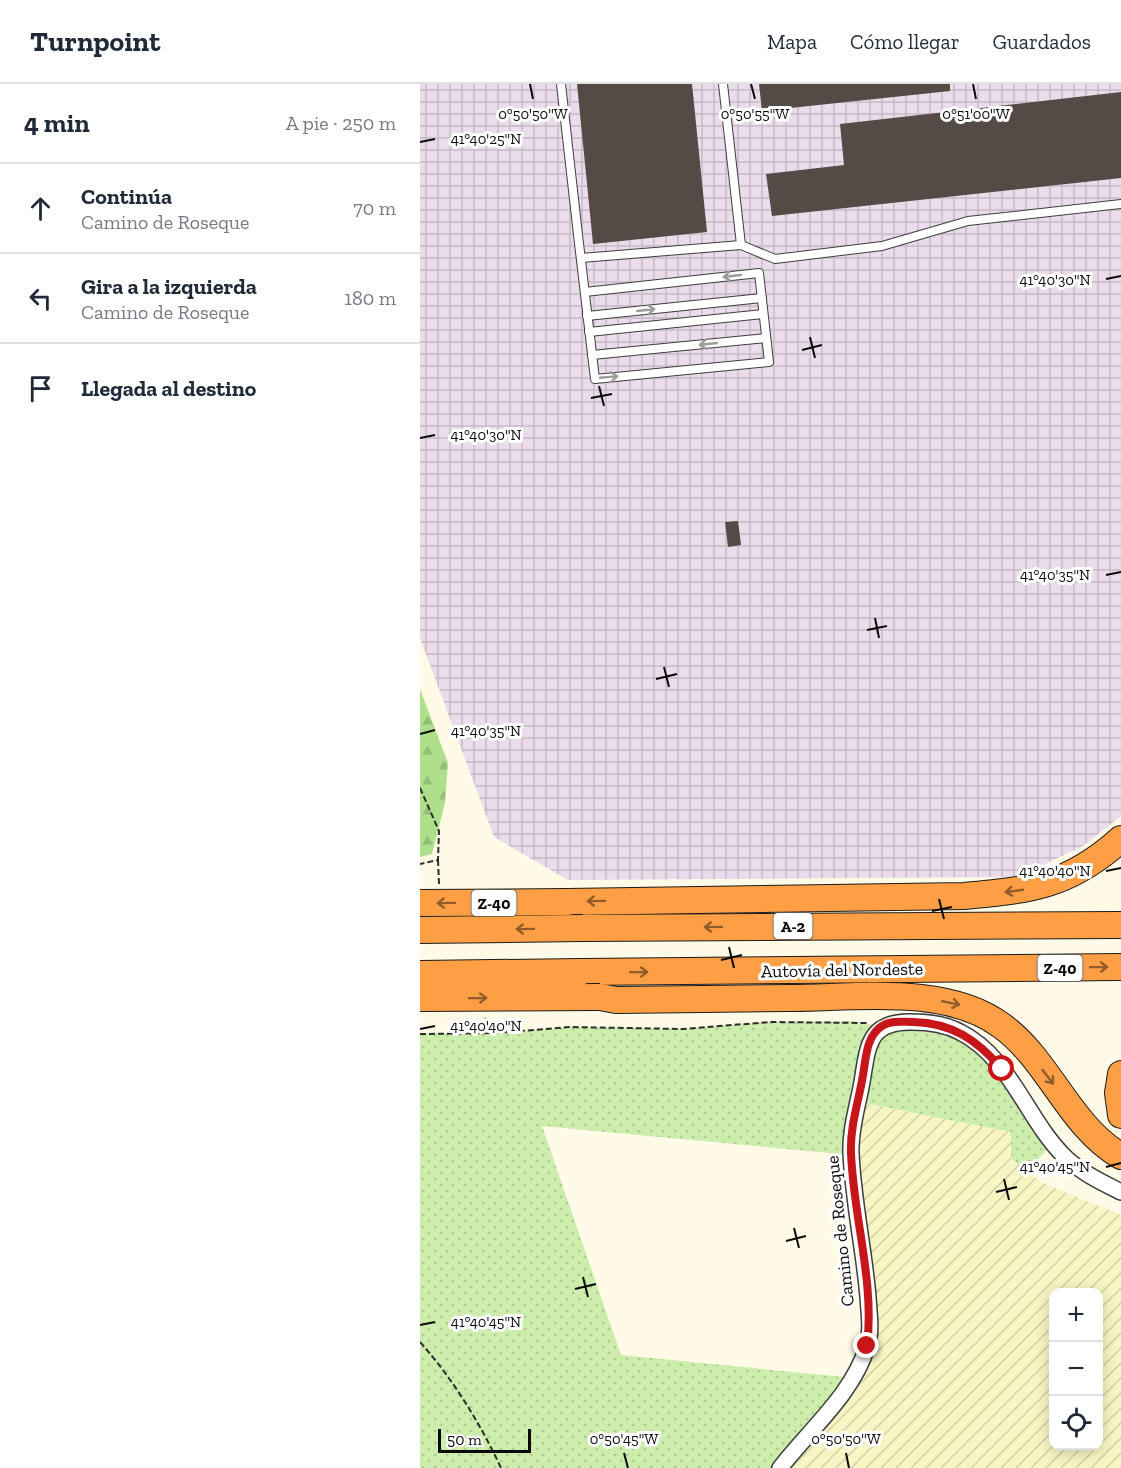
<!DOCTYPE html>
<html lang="es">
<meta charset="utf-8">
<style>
body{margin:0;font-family:"Zilla Slab",serif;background:#f6f6f7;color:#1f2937}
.controls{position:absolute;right:18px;bottom:18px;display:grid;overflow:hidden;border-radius:12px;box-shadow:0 3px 15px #0003}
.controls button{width:54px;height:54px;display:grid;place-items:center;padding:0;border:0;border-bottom:2px solid #e0e1e3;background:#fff;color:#1f2937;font:30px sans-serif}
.scale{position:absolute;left:18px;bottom:15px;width:93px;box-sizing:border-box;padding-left:6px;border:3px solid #0a0a0a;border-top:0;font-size:16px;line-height:21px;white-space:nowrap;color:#0a0a0a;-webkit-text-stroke:4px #fff;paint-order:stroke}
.stop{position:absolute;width:18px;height:18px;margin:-14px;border:4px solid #c71519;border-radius:50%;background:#fff}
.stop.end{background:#c71519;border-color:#fff;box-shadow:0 2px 6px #0008}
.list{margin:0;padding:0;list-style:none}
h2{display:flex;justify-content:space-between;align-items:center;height:78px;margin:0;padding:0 24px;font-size:26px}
h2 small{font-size:20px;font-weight:400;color:#747a83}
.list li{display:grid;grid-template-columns:39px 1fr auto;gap:18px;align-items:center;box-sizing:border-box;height:90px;padding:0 24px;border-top:2px solid #e0e1e3}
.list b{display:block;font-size:22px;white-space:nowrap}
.list p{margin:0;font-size:20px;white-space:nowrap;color:#747a83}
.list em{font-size:20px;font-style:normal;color:#747a83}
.icon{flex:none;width:33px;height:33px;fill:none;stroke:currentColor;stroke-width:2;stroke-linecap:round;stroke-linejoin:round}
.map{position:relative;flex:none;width:701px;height:1384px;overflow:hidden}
header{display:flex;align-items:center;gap:36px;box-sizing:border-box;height:84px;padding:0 30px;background:#fff;border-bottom:2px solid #e0e1e3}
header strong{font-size:28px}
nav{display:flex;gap:33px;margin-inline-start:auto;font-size:21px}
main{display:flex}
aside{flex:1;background:#fff}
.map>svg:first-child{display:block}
.industrial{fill:url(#industrial-grid)}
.farmland{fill:url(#farmland-furrows);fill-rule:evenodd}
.grass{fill:url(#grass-dots)}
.forest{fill:url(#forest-firs)}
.building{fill:#544b46}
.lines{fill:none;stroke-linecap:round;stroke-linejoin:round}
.service-casing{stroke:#3d3d3d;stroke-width:10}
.minor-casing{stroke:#3d3d3d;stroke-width:18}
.motorway-casing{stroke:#1b1b1b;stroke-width:28}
.path{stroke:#2c2c2c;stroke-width:2;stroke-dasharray:6 3;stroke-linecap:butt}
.service{stroke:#fff;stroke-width:8}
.minor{stroke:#fff;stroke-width:15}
.motorway{stroke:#ff9f45;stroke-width:26}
.motorway-bridge-casing{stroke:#1b1b1b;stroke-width:28;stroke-linecap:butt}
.motorway-bridge{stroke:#ff9f45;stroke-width:26}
.oneway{stroke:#9d9d9d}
.oneway2{stroke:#915c2a}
.route{stroke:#c71519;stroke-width:8}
.ticks{fill:none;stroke:#0a0a0a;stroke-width:2}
.labels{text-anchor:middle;stroke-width:6;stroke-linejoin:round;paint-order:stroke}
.shield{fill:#fff;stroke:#545454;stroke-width:1.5}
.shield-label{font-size:16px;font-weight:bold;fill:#0a0a0a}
.street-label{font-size:18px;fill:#0a0a0a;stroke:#fff}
.ticks-label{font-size:15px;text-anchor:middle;fill:#0a0a0a;stroke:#fff;stroke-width:6;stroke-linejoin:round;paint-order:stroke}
</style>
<header>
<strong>Turnpoint</strong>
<nav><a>Mapa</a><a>Cómo llegar</a><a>Guardados</a></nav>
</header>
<main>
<aside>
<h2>4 min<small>A pie · 250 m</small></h2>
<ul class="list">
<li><svg class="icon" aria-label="ahead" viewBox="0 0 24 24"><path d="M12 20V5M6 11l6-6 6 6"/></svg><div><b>Continúa</b><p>Camino de Roseque</p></div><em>70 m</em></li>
<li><svg class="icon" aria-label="left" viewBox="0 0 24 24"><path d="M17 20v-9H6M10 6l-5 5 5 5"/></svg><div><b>Gira a la izquierda</b><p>Camino de Roseque</p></div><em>180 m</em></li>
<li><svg class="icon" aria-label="arrive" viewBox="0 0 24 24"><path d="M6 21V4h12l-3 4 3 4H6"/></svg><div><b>Llegada al destino</b></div></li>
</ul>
</aside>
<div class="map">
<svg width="701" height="1384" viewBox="0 0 701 1384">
<defs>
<pattern id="industrial-grid" width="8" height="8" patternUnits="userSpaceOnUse" patternTransform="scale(1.5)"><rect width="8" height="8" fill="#eadceb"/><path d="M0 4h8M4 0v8" fill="none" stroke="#c7bbc8"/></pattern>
<pattern id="farmland-furrows" width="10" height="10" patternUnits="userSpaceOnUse" patternTransform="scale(1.5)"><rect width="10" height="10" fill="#f8f5c4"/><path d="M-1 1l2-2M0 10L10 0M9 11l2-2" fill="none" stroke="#d3d1a7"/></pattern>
<pattern id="grass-dots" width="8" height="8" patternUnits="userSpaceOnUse" patternTransform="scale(1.5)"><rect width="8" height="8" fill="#cdedad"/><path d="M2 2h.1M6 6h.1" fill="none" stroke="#afca94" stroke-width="1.8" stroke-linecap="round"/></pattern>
<pattern id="forest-firs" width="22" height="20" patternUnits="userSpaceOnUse" patternTransform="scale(1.5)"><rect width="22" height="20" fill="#afdf8b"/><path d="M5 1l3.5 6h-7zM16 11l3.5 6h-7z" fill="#95be77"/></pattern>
</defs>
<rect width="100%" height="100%" fill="#fffbe7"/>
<path class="industrial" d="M 0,0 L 701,0 L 701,732 L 663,762 L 598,793 L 148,796 L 74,753 L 0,554 Z"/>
<path class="farmland" d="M 438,1018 L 591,1048 L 591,1074 L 621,1098 L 701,1131 L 701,1384 L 360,1384 L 447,1262 L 438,1126 ZM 634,1208 L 678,1208 L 678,1362 L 634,1362 Z"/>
<path class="grass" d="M 429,937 L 462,942 L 483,938 L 556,958 L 633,1060 L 606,1087 L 591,1074 L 591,1048 L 439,1018 L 431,1071 L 122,1042 L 201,1271 L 434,1294 L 360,1384 L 0,1384 L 0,950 L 76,949 L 149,943 L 263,945 L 350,938 Z"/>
<path class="forest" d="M 0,605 L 28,679 L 25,719 L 12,770 L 0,773 Z"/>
<g class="building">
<path d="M 157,0 L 272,0 L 287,148 L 173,160 Z"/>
<path d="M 339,0 L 530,0 L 530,7 L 342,27 Z"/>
<path d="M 701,8 L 701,94 L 352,132 L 346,90 L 424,81 L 420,40 Z"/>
<path d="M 318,437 L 321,461 L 308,463 L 305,438 Z"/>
</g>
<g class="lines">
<defs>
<g id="service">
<path d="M 141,0 C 152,98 163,197 175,295 L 349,278 L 339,189 L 165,208"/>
<path d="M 303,0 L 321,161"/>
<path d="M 161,174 L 321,161 L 355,175 L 462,162 L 548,137 L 701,120"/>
<path d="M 167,232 L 342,214"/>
<path d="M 169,248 L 343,230"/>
<path d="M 172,271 L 346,254"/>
</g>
<path id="minor" d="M 360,1384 C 390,1345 432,1311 447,1263 C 452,1247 449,1230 448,1213 C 444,1165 433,1117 431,1069 C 430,1045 438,1021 442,998 C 448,962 448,937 492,938 C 508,938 525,940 540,948 C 590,973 606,1034 644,1072 C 660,1088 681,1098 701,1108"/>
<g id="motorway">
<path d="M 147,818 L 544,812 C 611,806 649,802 701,755"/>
<path d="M 163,844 L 701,841"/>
<path d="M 160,888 L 701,883"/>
<path d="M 180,913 L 196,916 C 254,915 311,915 369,914 C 435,914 526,900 582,942 C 629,976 649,1042 701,1072"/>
<path d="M 701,990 L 698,1009 L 701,1031"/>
</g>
</defs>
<use href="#service" class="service-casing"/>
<use href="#minor" class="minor-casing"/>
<use href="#motorway" class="motorway-casing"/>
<g class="path">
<path d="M 0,704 L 19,747 L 18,776 L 0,780"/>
<path d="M 18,776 L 19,800"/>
<path d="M 65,934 L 75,949"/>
<path d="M 0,950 L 76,949 L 149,943 L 263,945 L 350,938 L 447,939"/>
<path d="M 0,1258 C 33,1295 60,1339 81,1384"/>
</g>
<use href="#service" class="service"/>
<use href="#minor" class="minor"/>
<use href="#motorway" class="motorway"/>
<defs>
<g id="motorway-bridge">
<path d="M 0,819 L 147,818"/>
<path d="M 0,846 L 163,844"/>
<path d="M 0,890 L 160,888"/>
<path d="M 0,914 L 180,913"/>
</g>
</defs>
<use href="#motorway-bridge" class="motorway-bridge-casing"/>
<use href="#motorway-bridge" class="motorway-bridge"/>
</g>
<defs><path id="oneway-shaft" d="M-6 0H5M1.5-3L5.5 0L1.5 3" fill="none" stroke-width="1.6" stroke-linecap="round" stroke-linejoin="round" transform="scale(1.5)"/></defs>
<g class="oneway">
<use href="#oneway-shaft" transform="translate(312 192) rotate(174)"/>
<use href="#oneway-shaft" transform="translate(226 226) rotate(-6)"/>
<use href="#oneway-shaft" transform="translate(288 260) rotate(174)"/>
<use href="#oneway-shaft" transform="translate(189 293) rotate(-5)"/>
</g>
<g class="oneway2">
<use href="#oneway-shaft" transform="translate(594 807) rotate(172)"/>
<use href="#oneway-shaft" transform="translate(176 817) rotate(179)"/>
<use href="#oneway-shaft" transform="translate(26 819) rotate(179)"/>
<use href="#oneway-shaft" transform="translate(293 843) rotate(179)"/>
<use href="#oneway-shaft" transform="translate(105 845) rotate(179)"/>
<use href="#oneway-shaft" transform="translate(679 883) rotate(-1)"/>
<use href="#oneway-shaft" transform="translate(219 888) rotate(-1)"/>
<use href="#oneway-shaft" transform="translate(58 914) rotate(-1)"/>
<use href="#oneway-shaft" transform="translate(531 919) rotate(12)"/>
<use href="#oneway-shaft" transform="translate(628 993) rotate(52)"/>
</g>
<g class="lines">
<path class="route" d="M 447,1262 C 455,1197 433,1132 431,1068 C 430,1042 439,1016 443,991 C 446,975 446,952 462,942 C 471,936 483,938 493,938 C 533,939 557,956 582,985"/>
</g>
<path class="ticks" d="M 110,0 L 113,15M 331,0 L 335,15M 553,0 L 556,15M 0,58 L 15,55M 686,195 L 701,192M 390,253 L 395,274M 382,266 L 402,261M 179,302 L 184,322M 171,314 L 192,310M 0,354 L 15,351M 686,491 L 701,488M 455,534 L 459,554M 447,546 L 467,542M 244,583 L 249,603M 236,595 L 257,590M 0,650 L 15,646M 686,787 L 701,784M 519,815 L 524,835M 512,827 L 532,823M 309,863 L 314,884M 301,876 L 322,871M 0,945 L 15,942M 686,1083 L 701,1079M 584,1095 L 589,1116M 576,1108 L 597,1103M 374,1144 L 379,1164M 366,1157 L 386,1152M 163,1193 L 168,1213M 155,1205 L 176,1200M 0,1241 L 15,1238M 204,1369 L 208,1384M 426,1369 L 429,1384"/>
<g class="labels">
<g class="shield">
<rect x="51.5" y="806" width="45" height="26" rx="4.5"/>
<rect x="353.5" y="829" width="39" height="26" rx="4.5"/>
<rect x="617.5" y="871" width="45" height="26" rx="4.5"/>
</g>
<g class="shield-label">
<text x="74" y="825">Z-40</text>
<text x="373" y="848">A-2</text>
<text x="640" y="890">Z-40</text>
</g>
<g class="street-label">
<text transform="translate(422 886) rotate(-1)" y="6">Autovía del Nordeste</text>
<text transform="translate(420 1147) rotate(-96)" y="6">Camino de Roseque</text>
</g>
</g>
<g class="ticks-label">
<text x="113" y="35">0°50'50"W</text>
<text x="335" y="35">0°50'55"W</text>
<text x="556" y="35">0°51'00"W</text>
<text x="66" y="60">41°40'25"N</text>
<text x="635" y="201">41°40'30"N</text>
<text x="66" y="356">41°40'30"N</text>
<text x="635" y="496">41°40'35"N</text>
<text x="66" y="652">41°40'35"N</text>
<text x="635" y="792">41°40'40"N</text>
<text x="66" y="947">41°40'40"N</text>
<text x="635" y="1088">41°40'45"N</text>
<text x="66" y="1243">41°40'45"N</text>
<text x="204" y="1360">0°50'45"W</text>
<text x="426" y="1360">0°50'50"W</text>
</g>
</svg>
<div class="controls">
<button>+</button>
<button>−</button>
<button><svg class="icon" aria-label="locate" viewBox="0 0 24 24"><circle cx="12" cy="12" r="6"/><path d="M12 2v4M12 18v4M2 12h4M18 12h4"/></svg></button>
</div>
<div class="scale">50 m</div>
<div class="stop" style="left:582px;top:985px"></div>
<div class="stop end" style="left:447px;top:1262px"></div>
</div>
</main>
